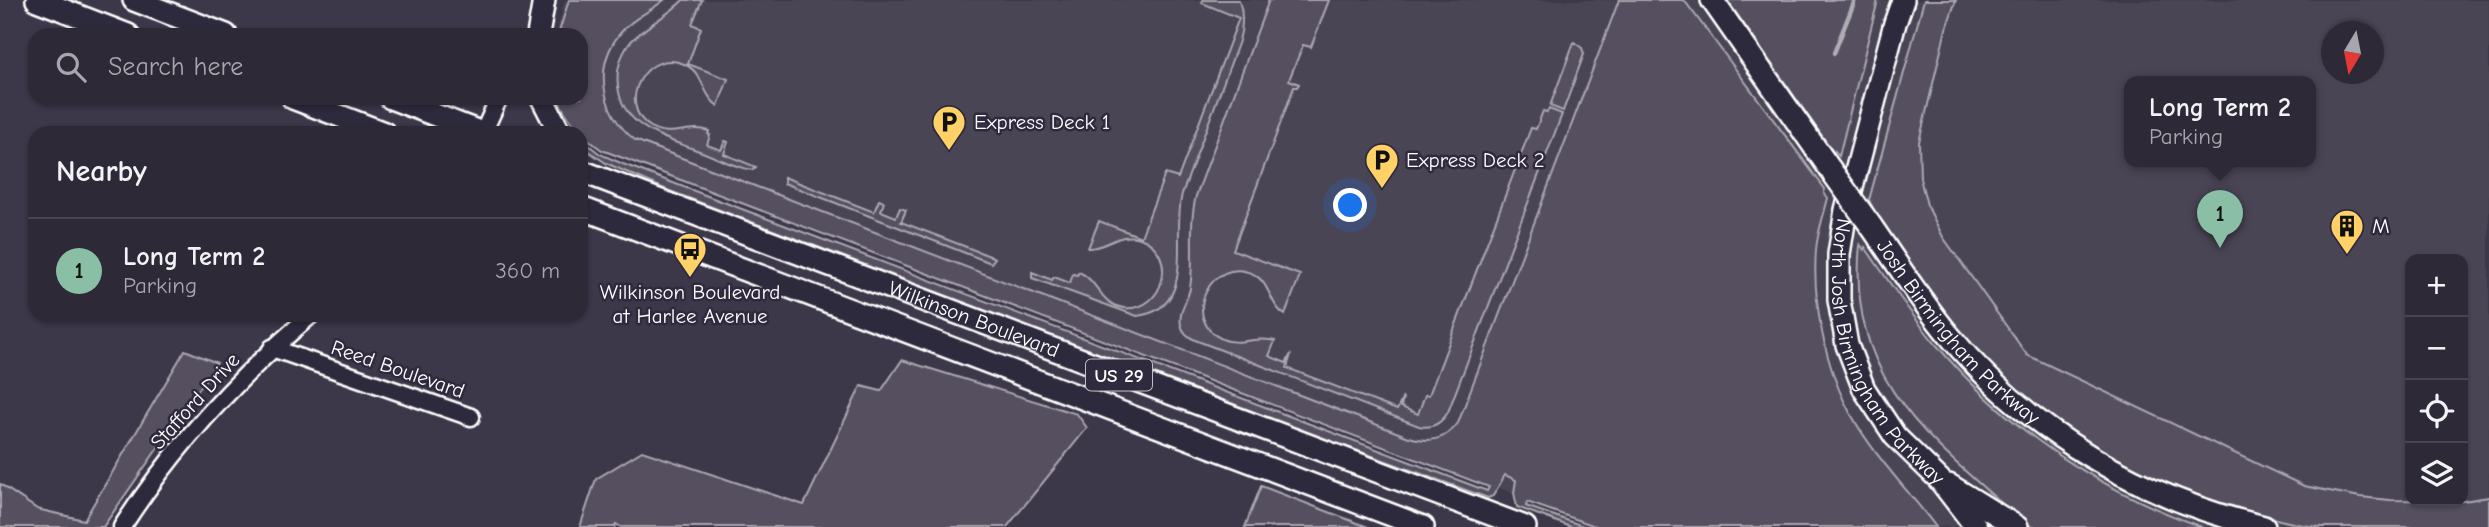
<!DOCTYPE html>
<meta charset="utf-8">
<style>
body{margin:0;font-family:"Comic Neue",sans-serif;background:#393542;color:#f1f3f6}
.controls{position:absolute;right:21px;bottom:21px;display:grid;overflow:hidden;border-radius:14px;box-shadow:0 2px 5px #0004}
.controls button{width:63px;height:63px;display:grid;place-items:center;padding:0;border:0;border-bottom:2px solid #484552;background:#2d2937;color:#f1f3f6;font:35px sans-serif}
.compass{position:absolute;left:2321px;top:21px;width:63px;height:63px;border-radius:50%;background:#2d2937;box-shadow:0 2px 5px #0004;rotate:190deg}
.you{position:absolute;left:1351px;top:206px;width:24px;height:24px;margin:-18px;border:5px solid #fff;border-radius:50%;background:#1a73e8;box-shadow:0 0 0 10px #1a73e833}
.badge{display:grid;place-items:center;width:46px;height:46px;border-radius:50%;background:#8abfa5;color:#111;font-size:23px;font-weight:700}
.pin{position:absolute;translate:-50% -58px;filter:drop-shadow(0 2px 4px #0008)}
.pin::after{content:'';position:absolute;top:37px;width:24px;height:21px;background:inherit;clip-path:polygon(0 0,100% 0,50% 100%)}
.popup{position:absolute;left:2124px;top:76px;width:192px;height:91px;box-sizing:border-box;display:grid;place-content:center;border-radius:14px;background:#2d2937;filter:drop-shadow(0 2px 5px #0005);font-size:23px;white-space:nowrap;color:#a7a6ad}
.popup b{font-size:26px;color:#f1f3f6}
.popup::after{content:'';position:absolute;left:50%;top:100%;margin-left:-14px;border:14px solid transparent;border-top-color:#2d2937}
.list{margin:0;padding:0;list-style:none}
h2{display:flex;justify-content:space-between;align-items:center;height:91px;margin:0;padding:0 28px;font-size:30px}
h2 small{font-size:23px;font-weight:400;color:#a7a6ad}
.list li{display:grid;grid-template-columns:46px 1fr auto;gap:21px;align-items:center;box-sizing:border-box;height:105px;padding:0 28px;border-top:2px solid #484552}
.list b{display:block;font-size:26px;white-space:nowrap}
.list p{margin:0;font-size:23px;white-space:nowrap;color:#a7a6ad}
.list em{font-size:23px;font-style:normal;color:#a7a6ad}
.icon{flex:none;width:38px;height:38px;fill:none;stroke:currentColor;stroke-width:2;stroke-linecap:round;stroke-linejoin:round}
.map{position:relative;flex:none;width:2489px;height:527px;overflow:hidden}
.search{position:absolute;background:#2d2937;box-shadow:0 2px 5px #0004;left:28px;top:28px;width:560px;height:77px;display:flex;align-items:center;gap:18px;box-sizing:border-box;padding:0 24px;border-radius:21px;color:#a7a6ad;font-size:26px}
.panel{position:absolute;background:#2d2937;box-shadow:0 2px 5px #0004;left:28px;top:126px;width:560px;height:196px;border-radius:21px}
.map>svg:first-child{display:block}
.built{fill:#494455;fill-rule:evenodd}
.green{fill:#555060;stroke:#aaa8b0;stroke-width:2}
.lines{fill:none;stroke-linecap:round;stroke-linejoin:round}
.stream{stroke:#afadb4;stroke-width:4.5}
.minor-casing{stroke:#fff;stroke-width:21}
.major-casing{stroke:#fff;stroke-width:26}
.minor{stroke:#2f2a3d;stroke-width:16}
.major{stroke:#2f2a3d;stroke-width:21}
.major-bridge-casing{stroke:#fff;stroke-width:26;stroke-linecap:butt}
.major-bridge{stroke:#2f2a3d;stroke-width:21}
.labels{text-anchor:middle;stroke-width:5;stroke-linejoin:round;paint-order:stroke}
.shield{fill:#2f2a3d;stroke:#c1bfc5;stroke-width:2}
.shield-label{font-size:19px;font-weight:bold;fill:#fff}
.poi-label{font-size:21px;fill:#fff;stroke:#2f2a3d;text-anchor:start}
.street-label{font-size:21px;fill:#fff;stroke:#2f2a3d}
</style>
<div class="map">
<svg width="2489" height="527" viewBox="0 0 2489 527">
<rect width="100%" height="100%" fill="#3c3749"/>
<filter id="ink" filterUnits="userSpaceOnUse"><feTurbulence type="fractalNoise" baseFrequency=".0143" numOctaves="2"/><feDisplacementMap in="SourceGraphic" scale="14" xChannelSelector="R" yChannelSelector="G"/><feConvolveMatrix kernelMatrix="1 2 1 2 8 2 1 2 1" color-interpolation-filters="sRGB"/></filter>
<g filter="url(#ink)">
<path class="built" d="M 565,0 L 2489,0 L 2489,527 L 1602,527 L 627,157 L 581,98 L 581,35 L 560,35 L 558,27 ZM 2332,32 L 2374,32 L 2374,74 L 2332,74 ZM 2129,82 L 2311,82 L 2311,162 L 2129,162 ZM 2410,259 L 2463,259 L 2463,501 L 2410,501 Z"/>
<g class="green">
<path d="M 569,0 L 664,0 C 651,11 635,17 624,29 C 592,63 600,112 635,140 L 1409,437 C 1428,443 1445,441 1458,423 L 1619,0 L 1684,0 L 1825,189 L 1824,193 L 1828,198 C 1824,215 1817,233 1816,250 C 1812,302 1826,371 1852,416 C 1874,456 1908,490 1936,527 L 1598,527 L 1527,502 L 1526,506 L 1586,527 L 1571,527 L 1517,507 L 1514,493 L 1516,480 L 1505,475 L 1493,496 L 1488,498 L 1345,446 L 667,190 L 606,163 L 581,146 L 581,139 L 600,154 L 623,164 L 1487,491 L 1489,487 L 602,150 C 583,137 567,119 557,98 L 581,98 L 581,35 L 558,35 Z"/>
<path d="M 683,0 L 702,0 L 692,24 L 701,28 L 688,64 L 728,79 L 718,106 C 702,95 704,74 686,65 C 647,45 614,105 651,127 C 671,139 689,124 709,131 L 708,134 L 710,135 L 707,145 L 721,150 L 725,141 L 728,142 L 724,154 L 756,167 L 753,170 C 736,168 718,158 702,152 C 668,139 622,129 618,86 C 616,72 620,56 629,44 C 640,29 668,16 683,0 Z"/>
<path d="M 1203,0 L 1239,0 C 1244,15 1243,27 1239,41 L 1182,194 C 1171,237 1198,309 1137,316 L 1032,278 L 1032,272 L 1052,280 L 1054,277 L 1070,283 L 1073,274 L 1077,275 L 1079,272 C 1098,280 1100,305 1124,308 C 1165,312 1179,252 1140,238 C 1119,231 1107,249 1088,248 L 1099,221 L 1141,237 L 1165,174 L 1178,178 L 1239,18 L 1202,3 Z"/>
<path d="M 1269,0 L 1329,0 L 1311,47 L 1303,45 L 1289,80 L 1299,84 L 1297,87 L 1294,87 L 1233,250 L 1300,275 L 1285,315 C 1269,305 1271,283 1253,274 C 1211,254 1180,320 1222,339 C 1240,347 1256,335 1275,341 L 1269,356 L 1286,363 L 1291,354 L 1287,368 L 1397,410 L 1403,397 L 1401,407 L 1418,414 L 1425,395 L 1429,395 L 1531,128 L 1536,129 L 1543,111 L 1547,112 L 1549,109 L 1562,114 L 1448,412 C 1441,424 1432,429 1419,426 L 1195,340 C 1188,337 1183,333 1181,325 C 1178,312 1188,300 1190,288 C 1195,258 1188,227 1196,196 Z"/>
<path d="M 1727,0 L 1878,0 L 1839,156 L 1835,151 L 1834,153 Z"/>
<path d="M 1924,0 L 1956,0 L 1946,29 L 1919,142 L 1920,178 L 1927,205 L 1943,237 L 2027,355 L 2304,486 L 2360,497 L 2390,500 L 2463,501 L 2489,497 L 2489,527 C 2433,527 2375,527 2319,527 C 2302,526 2284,521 2267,517 C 2143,490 2030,418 1949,319 C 1921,285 1899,247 1874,210 L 1869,200 Z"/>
<path d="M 1574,42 L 1582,48 L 1584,54 L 1563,111 L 1550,106 Z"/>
<path d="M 784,177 L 874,212 L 879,200 L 884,202 L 881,211 L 896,217 L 900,208 L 906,210 L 901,222 L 995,258 L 991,263 L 784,183 Z"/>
<path d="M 1860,244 L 1864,250 L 1865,247 C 1887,279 1909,312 1934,342 C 2005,428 2098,490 2202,527 L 2032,527 L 2015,515 C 1924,435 1847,377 1860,244 Z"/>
<path d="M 185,350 L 217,363 L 103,527 L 0,527 L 0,484 L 37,509 L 84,520 Z"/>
<path d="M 902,360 L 1077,414 L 1087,428 L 1007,527 L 621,527 L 616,524 L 615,527 L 580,527 L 596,479 L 642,451 L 804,505 L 861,386 L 881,391 Z"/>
<path d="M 1261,486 L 1368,527 L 1245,527 Z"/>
</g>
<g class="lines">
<path class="stream" d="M 1834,53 L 1855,0"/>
<defs>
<g id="minor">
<path d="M 483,133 L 499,98"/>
<path d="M 272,348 L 471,417"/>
<path d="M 122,527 C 174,446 238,377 311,315"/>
</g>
<g id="major">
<path d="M 37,0 L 128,35"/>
<path d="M 134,0 L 226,35"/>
<path d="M 1712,0 L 1830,169"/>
<path id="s1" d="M 1903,0 L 1895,23 L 1846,210 L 1839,254 L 1839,300 L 1847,345 L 1864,389 L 1895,436 L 1939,479 L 1976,527"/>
<path d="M 538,35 L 544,0"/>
<path d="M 293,98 L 384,133"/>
<path d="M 391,98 L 482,133"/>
<path d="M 542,98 L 560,133"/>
<path id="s2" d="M 581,171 L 1525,527"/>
<path d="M 581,208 L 1423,527"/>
<path id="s3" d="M 1871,226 C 1896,262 1920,300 1948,334 C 2027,431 2143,499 2264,527"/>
<path d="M 1949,485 L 2017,527"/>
</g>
</defs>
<use href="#minor" class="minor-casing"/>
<use href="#major" class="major-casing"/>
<use href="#minor" class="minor"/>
<use href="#major" class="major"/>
<defs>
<path id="major-bridge" d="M 1830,169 L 1871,226"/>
</defs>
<use href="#major-bridge" class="major-bridge-casing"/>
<use href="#major-bridge" class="major-bridge"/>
</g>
</g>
<defs>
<symbol id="parking-pin" viewBox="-11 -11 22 30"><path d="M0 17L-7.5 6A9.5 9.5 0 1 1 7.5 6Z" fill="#ffd166" stroke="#2f2a3d"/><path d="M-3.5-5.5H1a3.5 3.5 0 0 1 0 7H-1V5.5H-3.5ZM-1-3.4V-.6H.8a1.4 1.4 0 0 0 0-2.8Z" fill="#111"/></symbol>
<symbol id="building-pin" viewBox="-11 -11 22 30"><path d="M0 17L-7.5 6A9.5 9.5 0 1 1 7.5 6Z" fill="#ffd166" stroke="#2f2a3d"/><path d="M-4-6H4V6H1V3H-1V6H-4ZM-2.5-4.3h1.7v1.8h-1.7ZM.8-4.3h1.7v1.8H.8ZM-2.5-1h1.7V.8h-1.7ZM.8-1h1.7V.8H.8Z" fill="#111"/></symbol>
<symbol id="bus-pin" viewBox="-11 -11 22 30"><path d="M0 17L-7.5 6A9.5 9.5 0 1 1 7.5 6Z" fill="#ffd166" stroke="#2f2a3d"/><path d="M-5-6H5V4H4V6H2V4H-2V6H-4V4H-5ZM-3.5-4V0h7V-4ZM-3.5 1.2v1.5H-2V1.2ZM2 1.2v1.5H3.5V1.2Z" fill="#111"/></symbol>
</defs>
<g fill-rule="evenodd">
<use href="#parking-pin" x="930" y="103" width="38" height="52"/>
<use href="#parking-pin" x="1363" y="141" width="38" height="52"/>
<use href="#building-pin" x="2328" y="207" width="38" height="52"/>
<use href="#bus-pin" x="671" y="230" width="38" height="52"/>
</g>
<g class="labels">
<rect class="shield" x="1086" y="359.5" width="66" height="31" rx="5"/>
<g class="shield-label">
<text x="1119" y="382">US 29</text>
</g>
<g class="poi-label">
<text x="974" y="129">Express Deck 1</text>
<text x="1406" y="167">Express Deck 2</text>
<text x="2372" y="233">M</text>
<text x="690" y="299" text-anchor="middle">Wilkinson Boulevard<tspan x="690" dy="24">at Harlee Avenue</tspan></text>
</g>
<g class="street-label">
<text dy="7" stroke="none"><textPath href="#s2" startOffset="420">Wilkinson Boulevard</textPath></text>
<text dy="7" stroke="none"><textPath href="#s3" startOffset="138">Josh Birmingham Parkway</textPath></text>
<text dy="7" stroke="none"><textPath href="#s1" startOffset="374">North Josh Birmingham Parkway</textPath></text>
<text transform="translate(398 369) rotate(19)" y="7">Reed Boulevard</text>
<text transform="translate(195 401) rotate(-48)" y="7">Stafford Drive</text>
</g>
</g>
</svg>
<div class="controls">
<button>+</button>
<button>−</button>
<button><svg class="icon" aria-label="locate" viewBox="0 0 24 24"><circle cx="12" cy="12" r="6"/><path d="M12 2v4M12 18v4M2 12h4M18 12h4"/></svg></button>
<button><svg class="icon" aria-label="layers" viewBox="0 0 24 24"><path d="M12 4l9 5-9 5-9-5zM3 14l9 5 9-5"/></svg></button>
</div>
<svg class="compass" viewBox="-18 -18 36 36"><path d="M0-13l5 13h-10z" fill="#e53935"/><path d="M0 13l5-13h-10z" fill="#a7a6ad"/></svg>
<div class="you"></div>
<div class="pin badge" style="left:2220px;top:248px">1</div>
<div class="popup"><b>Long Term 2</b>Parking</div>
<div class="search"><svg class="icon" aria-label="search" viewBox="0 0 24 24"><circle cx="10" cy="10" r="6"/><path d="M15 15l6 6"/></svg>Search here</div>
<section class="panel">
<h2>Nearby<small></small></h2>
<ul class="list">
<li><span class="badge">1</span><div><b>Long Term 2</b><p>Parking</p></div><em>360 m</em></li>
</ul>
</section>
</div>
